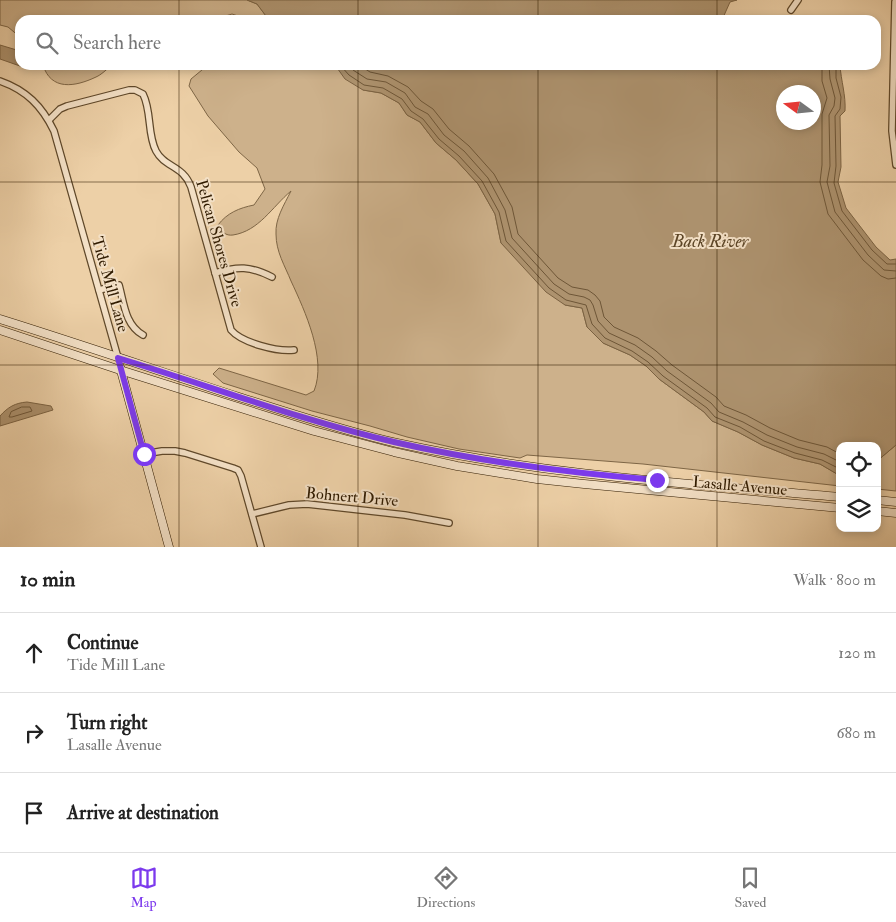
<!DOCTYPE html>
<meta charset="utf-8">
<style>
body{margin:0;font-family:"IM FELL Double Pica",serif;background:#f6f6f6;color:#222}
.controls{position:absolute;right:15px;bottom:15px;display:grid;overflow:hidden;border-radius:10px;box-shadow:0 2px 8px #0003}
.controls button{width:45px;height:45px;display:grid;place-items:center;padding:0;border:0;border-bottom:1px solid #e0e0e0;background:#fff;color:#222;font:25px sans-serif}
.compass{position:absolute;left:776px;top:85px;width:45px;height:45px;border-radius:50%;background:#fff;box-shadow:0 2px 8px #0003;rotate:285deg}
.stop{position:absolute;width:15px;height:15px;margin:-11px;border:4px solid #7c3aed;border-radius:50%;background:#fff}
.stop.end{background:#7c3aed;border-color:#fff;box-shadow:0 1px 5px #0008}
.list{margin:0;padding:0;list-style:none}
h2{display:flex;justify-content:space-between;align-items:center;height:65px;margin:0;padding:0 20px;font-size:21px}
h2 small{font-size:16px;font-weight:400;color:#767676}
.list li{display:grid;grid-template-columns:32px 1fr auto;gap:15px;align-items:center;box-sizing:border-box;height:80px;padding:0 20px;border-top:1px solid #e0e0e0}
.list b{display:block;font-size:19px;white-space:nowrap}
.list p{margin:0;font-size:16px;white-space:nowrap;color:#767676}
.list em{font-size:16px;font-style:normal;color:#767676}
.icon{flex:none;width:28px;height:28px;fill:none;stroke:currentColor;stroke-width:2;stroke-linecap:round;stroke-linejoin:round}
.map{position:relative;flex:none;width:896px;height:547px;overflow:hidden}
.search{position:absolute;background:#fff;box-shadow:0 2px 8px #0003;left:15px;right:15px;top:15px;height:55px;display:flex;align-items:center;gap:12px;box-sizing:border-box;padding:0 18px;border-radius:15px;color:#767676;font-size:19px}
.sheet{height:305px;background:#fff}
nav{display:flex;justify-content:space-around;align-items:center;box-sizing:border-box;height:70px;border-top:1px solid #e0e0e0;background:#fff;font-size:14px;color:#767676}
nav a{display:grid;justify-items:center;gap:2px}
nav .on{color:#7c3aed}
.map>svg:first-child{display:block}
.green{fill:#cdb18b;stroke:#7e6646}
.water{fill:#ad926e;stroke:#7b6242;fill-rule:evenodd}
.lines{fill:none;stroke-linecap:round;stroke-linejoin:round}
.shore{stroke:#6e5637;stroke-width:1}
.street-casing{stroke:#5f482a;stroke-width:8}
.secondary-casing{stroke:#301b00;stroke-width:9}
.street{stroke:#f3e0c6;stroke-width:5.5}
.secondary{stroke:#f3e0c6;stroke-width:8}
.route{stroke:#7c3aed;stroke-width:6}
.grid{fill:none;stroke:#301b00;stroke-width:1;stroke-opacity:0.55}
.labels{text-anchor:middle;stroke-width:4;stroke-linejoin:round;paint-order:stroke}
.street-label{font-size:16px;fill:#301b00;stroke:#f3e0c6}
.water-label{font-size:18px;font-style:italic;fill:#5c4526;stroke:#f3e0c6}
</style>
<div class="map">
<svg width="896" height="547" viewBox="0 0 896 547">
<rect width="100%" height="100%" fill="#edd0a7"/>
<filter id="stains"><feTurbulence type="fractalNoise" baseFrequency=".004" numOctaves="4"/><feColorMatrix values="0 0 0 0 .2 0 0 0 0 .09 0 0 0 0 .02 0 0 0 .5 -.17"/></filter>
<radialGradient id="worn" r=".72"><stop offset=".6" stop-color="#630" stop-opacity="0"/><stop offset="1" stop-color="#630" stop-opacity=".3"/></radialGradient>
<g class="green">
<path d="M 0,0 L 247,0 L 257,4 L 269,20 L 242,20 L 241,17 L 232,14 L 213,20 L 20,20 L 20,37 L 8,27 L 0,25 Z"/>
<path d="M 43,65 L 112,65 C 107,69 101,75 96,77 C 75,87 51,91 43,65 Z"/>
<path d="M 208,65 L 335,65 L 363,90 L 381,93 L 399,103 L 407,115 L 420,122 L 436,143 L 456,160 L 478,184 L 495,214 L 501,243 L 565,305 L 582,308 L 587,327 L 603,343 L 630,355 L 646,366 L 659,379 L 704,412 L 712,421 L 738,432 L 762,445 L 794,458 L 820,464 L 837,474 L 840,474 L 840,486 L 643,464 L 527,455 L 520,458 L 459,449 L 407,437 L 370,426 L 312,411 L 223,383 L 213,374 L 219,368 L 306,395 L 314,391 C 327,359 305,311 291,281 C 285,266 276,252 276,234 C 275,219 284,205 291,191 C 272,207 259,231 233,235 C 226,236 221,232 218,225 C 227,213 239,208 254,205 L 265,189 L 257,168 L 239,152 L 208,116 L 189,86 L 191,79 Z"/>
<path d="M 896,445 L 896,491 L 877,489 L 877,461 Z"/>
</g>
<g class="water">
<path d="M 247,0 L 737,0 L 730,2 L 722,20 L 269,20 L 257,4 Z"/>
<path d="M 0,45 L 20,51 L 20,65 L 28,66 L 20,66 L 0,59 Z"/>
<path d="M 335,65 L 840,65 C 841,81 846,95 845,111 L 840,116 L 841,167 L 838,182 L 846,208 L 876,247 L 890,260 L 896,259 L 896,445 L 877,461 L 877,446 L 840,446 L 840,474 L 837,474 L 820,464 L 794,458 L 762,445 L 738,432 L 712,421 L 704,412 L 659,379 L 646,366 L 630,355 L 603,343 L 587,327 L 582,308 L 565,305 L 546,292 L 501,243 L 495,214 L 478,184 L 456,160 L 436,143 L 420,122 L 407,115 L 399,103 L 381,93 L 363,90 L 345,79 ZM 784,92 L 814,92 L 814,122 L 784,122 Z"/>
<path d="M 27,402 L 51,406 L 53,410 L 0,426 L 0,416 C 8,407 15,403 27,402 Z"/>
</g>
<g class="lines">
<g class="shore">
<path d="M 340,65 L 349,75 L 364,85 L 383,88 L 402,99 L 411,111 L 423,119 L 439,139 L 459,156 L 482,181 L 499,212 L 506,241 L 549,288 L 566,300 L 586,305 L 592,324 L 605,338 L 632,351 L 648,362 L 663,376 L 707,408 L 715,417 L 740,427 L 764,441 L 795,453 L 822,460 L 840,469"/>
<path d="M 348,65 L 353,70 L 367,79 L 386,82 L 405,93 L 415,107 L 428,114 L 444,135 L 464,151 L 488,178 L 505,210 L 512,238 L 554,284 L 569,294 L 584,297 L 590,300 L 593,305 L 598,321 L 609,333 L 635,345 L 652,357 L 667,371 L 711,403 L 719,412 L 743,422 L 767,435 L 797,447 L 824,454 L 840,462"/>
<path d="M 359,65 L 370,72 L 388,76 L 408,87 L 421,101 L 433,109 L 449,129 L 469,146 L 494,174 L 512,207 L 518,234 L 558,278 L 572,287 L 588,290 L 595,295 L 600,301 L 604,317 L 614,327 L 638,338 L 656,351 L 672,365 L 716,397 L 724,406 L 746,415 L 770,428 L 799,440 L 827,447 L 840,454"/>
<path d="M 822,65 L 822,81 L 827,98 L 822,114 L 822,165 L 820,182 L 828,214 L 863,260 L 881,276 L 888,279 L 896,278"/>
<path d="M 829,65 L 830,79 L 835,98 L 834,106 L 829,115 L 830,166 L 827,182 L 835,212 L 868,255 L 884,270 L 896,271"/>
<path d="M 836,65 L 836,78 L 841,97 L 840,109 L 835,116 L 836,166 L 834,183 L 842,211 L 872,250 L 887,264 L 896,264"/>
<path d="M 22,407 L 30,407 L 32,411 L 12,417 L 9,417 L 11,412 Z"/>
</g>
<defs>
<g id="street">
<path d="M 895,2 L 892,131 L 896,165"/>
<path d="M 791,10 L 798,0"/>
<path d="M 0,81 C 26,90 42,106 54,131 L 118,358"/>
<path d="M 49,120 L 60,109 L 67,106 L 129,90 L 135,90 L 143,94 C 152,112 147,134 156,151 C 165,168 183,165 191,187 L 231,330 C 242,343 278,352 294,350"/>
<path d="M 215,273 C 238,266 250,266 272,277"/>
<path d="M 99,290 L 119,285 C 124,303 125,325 143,335"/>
<path d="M 144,454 L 162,451 L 175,451 L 185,453 L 233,468 L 238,470 L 241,476 L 261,547"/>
<path d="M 252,514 L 289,505 L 307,504 L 405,515 L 449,523"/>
</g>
<g id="secondary">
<path d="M 0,319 C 80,344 159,371 239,397 C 291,413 344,431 397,443 C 543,475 691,484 840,497"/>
<path d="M 0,330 L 120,370 L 314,431 L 394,452 L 457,466 L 537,479 L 584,484 L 840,508"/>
<path d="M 120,367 L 169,547"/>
<path d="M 877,500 L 896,502"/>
<path d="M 877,511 L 896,513"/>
</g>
</defs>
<use href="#street" class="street-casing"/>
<use href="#secondary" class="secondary-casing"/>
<use href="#street" class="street"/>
<use href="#secondary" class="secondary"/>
</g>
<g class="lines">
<path class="route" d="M 144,454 L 118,358 C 210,386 300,420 394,442 C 481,462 568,473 657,480"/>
</g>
<path class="grid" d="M 179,0 L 179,20M 358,0 L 358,20M 538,0 L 538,20M 717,0 L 717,20M 179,65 L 179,547M 358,65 L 358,547M 538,65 L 538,547M 717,65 L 717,547M 0,182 L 896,182M 0,365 L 896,365"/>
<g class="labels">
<g class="street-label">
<text transform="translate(220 243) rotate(74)" y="6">Pelican Shores Drive</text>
<text transform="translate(111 284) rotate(74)" y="6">Tide Mill Lane</text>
<text transform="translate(740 485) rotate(5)" y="6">Lasalle Avenue</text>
<text transform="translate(352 496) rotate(5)" y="6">Bohnert Drive</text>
</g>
<g class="water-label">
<text x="710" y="247">Back River</text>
</g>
</g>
<rect width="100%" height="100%" filter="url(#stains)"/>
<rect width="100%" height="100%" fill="url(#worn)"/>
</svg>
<div class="controls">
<button><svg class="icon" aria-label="locate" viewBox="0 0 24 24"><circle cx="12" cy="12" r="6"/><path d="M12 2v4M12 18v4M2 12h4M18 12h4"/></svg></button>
<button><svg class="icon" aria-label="layers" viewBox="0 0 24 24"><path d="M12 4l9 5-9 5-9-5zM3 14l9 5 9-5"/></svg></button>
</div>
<svg class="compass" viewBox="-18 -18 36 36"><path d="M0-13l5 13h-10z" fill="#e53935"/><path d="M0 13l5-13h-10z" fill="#767676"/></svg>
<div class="stop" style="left:144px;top:454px"></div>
<div class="stop end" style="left:657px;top:480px"></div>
<div class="search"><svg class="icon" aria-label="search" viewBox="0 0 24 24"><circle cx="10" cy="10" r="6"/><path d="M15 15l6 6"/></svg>Search here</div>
</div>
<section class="sheet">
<h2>10 min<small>Walk · 800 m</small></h2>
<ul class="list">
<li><svg class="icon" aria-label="ahead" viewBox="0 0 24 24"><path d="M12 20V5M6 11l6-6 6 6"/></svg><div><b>Continue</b><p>Tide Mill Lane</p></div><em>120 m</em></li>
<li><svg class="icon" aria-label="right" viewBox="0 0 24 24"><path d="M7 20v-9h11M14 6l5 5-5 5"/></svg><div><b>Turn right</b><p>Lasalle Avenue</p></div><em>680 m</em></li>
<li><svg class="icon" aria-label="arrive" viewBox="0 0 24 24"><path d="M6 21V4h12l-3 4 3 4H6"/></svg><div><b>Arrive at destination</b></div></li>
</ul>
</section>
<nav>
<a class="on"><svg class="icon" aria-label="map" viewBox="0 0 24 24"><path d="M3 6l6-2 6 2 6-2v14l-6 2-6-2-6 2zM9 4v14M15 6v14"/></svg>Map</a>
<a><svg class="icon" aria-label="directions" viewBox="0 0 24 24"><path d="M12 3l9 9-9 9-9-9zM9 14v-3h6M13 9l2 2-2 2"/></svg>Directions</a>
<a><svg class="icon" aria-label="saved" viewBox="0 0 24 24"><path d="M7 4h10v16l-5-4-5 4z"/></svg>Saved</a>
</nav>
